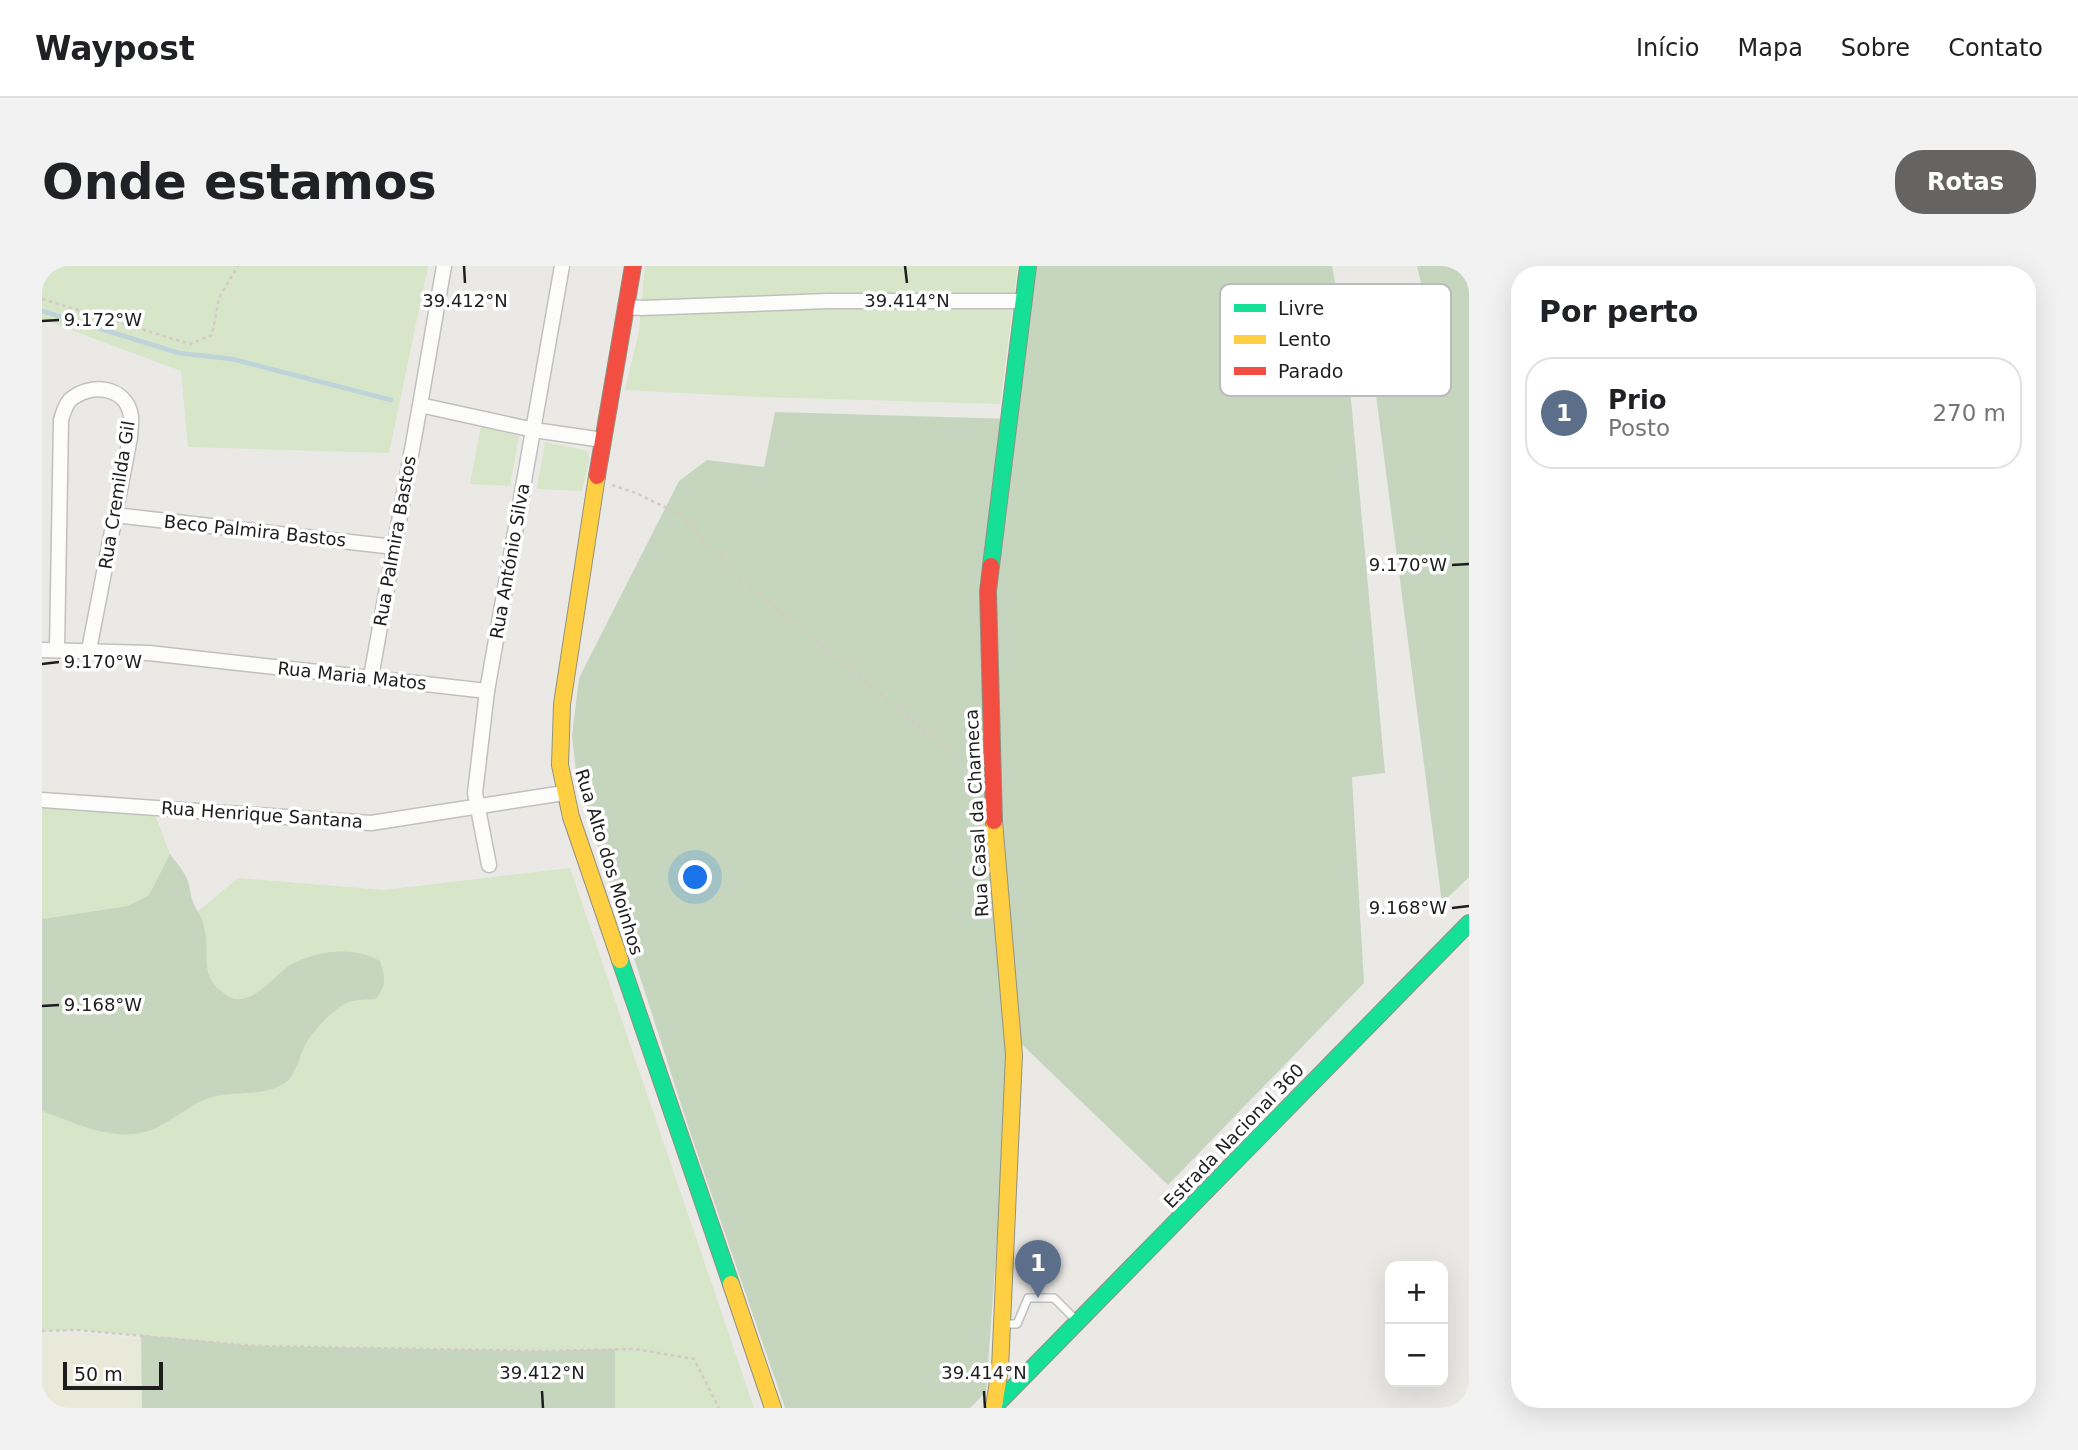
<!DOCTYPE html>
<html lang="pt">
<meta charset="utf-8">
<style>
body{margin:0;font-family:"DejaVu Sans",sans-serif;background:#f2f2f2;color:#202124}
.controls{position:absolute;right:21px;bottom:21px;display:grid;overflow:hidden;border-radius:14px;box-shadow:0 7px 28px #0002}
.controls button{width:63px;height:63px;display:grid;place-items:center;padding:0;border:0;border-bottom:2px solid #e0e0e0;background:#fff;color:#202124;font:35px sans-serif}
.scale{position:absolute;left:21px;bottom:18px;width:100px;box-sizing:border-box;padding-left:7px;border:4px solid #1d1d1d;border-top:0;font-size:19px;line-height:24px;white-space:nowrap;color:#1d1d1d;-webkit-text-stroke:5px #fff;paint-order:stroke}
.you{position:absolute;left:654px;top:612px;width:24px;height:24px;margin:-18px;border:5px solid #fff;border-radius:50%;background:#1a73e8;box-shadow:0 0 0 10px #1a73e833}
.badge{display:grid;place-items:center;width:46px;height:46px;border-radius:50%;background:#656463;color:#fff;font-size:23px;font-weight:700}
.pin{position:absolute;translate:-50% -58px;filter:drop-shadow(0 2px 4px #0008)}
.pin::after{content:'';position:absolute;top:37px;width:24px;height:21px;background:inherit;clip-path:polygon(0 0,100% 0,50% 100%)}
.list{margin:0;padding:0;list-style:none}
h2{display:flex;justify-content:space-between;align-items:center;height:91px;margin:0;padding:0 28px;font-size:30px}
h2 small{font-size:23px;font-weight:400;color:#757577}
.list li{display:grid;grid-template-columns:46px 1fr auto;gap:21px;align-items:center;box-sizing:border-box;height:112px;margin:0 14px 14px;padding:0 14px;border:2px solid #e0e0e0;border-radius:28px}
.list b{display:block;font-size:26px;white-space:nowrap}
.list p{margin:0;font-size:23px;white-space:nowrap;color:#757577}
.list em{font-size:23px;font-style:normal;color:#757577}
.map{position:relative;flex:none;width:1427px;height:1142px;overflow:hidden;border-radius:28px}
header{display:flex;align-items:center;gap:42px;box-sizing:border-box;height:98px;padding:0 35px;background:#fff;border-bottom:2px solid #e0e0e0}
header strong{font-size:33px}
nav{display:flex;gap:38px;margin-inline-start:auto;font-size:24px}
.intro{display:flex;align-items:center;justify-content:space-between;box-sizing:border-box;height:168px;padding:0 42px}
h1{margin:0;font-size:49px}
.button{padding:18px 32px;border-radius:28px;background:#656463;color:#fff;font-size:24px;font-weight:700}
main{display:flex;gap:42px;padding:0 42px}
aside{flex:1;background:#fff;border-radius:28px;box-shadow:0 7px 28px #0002}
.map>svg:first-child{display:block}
.farmland{fill:#e9e9da}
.grass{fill:#d7e5c8}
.forest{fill:#c6d6be}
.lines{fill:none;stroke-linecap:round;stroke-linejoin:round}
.stream{stroke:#bed3da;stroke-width:4.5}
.lane-casing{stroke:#c1c0be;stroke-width:10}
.street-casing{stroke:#c1c0be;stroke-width:17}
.fast-casing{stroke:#919280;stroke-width:18}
.slow-casing{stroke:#919280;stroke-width:18}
.jam-casing{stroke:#919280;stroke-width:18}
.path{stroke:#d4c9c7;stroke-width:2.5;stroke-dasharray:3.5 3.5;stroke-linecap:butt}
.lane{stroke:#fcfcfb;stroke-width:7}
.street{stroke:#fcfcfb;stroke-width:14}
.fast{stroke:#16e098;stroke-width:16}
.slow{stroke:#ffcf43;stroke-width:16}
.jam{stroke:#f24e42;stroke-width:16}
.ticks{fill:none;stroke:#1d1d1d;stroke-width:2.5}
.labels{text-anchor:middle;stroke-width:7;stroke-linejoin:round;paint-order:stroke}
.street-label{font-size:18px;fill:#1d1d1d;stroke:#fff}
.key{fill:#fff;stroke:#bbb;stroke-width:2}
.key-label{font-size:19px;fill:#1d1d1d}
.ticks-label{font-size:18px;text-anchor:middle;fill:#1d1d1d;stroke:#fff;stroke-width:7;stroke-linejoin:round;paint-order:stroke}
</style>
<header>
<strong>Waypost</strong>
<nav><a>Início</a><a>Mapa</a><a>Sobre</a><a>Contato</a></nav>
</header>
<div class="intro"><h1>Onde estamos</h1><a class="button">Rotas</a></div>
<main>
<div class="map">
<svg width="1427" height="1142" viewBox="0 0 1427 1142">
<rect width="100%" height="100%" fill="#ebe9e6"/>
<path class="farmland" d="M 37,1067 L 101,1073 L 102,1142 L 0,1142 L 0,1068 Z"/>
<g class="grass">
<path d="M 0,0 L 386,0 L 347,187 L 146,181 L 139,105 L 0,53 Z"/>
<path d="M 603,0 L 976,0 L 958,138 L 717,131 L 583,124 L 597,65 Z"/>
<path d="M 439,160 L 477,170 L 468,220 L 428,218 Z"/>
<path d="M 503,176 L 546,185 L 547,195 L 540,225 L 495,223 Z"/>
<path d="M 0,539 L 110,541 L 128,588 L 107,629 L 86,640 L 0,653 Z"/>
<path d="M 528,602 L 712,1142 L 573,1142 L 572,1083 L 498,1085 L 213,1080 L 36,1064 L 0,1065 L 0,748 L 69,717 L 196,612 L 342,624 Z"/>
</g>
<g class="forest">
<path d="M 992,0 L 1290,0 L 1303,67 L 1343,507 L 1310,511 L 1322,717 L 1126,919 L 970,769 L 944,1126 L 928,1142 L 743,1142 L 647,863 L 535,515 L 530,470 L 537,412 L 637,215 L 665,194 L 722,201 L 733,146 L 971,153 Z"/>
<path d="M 1375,0 L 1427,0 L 1427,611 L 1400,637 L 1325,60 L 1386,47 Z"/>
<path d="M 128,588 C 134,596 142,605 146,615 C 148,622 148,629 151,636 C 154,644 160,651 162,660 C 169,687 155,708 183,728 C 207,747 231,709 250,698 C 277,684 311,680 338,695 C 343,710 345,719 334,733 C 326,734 315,733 307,736 C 292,742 269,766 262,781 C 258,791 254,806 246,814 C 228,831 197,825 174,830 C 152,835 137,850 118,860 C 79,881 37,858 0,845 L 0,653 L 86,640 L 107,629 Z"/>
<path d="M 99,1069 L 213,1080 L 498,1085 L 573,1083 L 573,1142 L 100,1142 Z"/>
</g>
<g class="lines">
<path class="stream" d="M 0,45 L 137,87 L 190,93 L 349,134"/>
<defs>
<path id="lane" d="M 962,1058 L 975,1058 L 986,1032 L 1012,1032 L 1033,1053"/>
<g id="street">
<path d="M 402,0 L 378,139 L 492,164 L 561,174"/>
<path d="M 584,41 L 600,42 L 786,35 L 982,35"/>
<path d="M 73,249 L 352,281"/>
<path d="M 15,383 L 19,154 C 21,148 23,139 28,134 C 47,117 84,119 89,150 C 90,157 88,165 88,172 L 47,384"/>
<path d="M 0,384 L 107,387 L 445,425 L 433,527 L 447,599"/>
<path d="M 329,411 L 378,139"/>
<path d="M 445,425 L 520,0"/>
<path d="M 0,534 L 329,557 L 522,527"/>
</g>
<g id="fast">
<path d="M 949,300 L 986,0"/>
<path d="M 578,694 L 689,1018"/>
<path d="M 951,1142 L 1427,657"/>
</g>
<g id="slow">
<path d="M 555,210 L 520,438 L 518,499 L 529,551 L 578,694"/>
<path d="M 689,1018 L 731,1142"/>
<path d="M 952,1140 L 958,1103 L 972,789 L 952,555"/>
</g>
<g id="jam">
<path d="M 555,210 L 591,0"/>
<path d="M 949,300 L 946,325 L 952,555"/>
</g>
</defs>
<use href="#lane" class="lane-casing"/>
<use href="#street" class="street-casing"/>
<use href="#fast" class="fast-casing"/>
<use href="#slow" class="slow-casing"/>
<use href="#jam" class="jam-casing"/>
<g class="path">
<path d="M 0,33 L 148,78 L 170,69 L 177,32 L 196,0"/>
<path d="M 570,219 L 594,227 L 637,248 L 699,313 L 932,506"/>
<path d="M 0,1065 L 35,1064 L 213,1080 L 498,1085 L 593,1083 L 652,1093 L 677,1142"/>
</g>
<use href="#lane" class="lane"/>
<use href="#street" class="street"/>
<use href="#fast" class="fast"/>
<use href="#slow" class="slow"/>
<use href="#jam" class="jam"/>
</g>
<path class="ticks" d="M 422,0 L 423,17M 863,0 L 865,17M 0,55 L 17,54M 1410,299 L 1427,298M 0,398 L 17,396M 1410,642 L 1427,640M 0,740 L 17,739M 500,1125 L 501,1142M 942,1125 L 943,1142"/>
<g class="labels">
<g class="street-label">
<text transform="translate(75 229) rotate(-81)" y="6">Rua Cremilda Gil</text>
<text transform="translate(213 265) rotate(6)" y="6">Beco Palmira Bastos</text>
<text transform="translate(353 275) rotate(-80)" y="6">Rua Palmira Bastos</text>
<text transform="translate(468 295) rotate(-80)" y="6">Rua António Silva</text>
<text transform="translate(310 410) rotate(6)" y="6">Rua Maria Matos</text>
<text transform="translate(935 547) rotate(-93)" y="6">Rua Casal da Charneca</text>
<text transform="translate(220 549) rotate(4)" y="6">Rua Henrique Santana</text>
<text transform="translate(567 596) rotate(73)" y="6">Rua Alto dos Moinhos</text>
<text transform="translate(1192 870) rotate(-46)" y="6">Estrada Nacional 360</text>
</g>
</g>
<rect x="1178" y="18" width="231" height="112" rx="10" class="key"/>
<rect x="1192" y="38" width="32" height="8" fill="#16e098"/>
<rect x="1192" y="69" width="32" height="9" fill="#ffcf43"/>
<rect x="1192" y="101" width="32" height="8" fill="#f24e42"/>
<g class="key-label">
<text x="1236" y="49">Livre</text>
<text x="1236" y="80">Lento</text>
<text x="1236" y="112">Parado</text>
</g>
<g class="ticks-label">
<text x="423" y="41">39.412°N</text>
<text x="865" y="41">39.414°N</text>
<text x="61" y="60">9.172°W</text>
<text x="1366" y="305">9.170°W</text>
<text x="61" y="402">9.170°W</text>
<text x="1366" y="648">9.168°W</text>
<text x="61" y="745">9.168°W</text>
<text x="500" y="1113">39.412°N</text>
<text x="942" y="1113">39.414°N</text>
</g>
</svg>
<div class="controls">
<button>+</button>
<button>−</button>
</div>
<div class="scale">50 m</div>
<div class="you"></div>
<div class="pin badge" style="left:996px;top:1032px;background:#5c6f8a">1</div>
</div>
<aside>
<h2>Por perto<small></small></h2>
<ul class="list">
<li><span class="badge" style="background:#5c6f8a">1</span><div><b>Prio</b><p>Posto</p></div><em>270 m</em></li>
</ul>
</aside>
</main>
